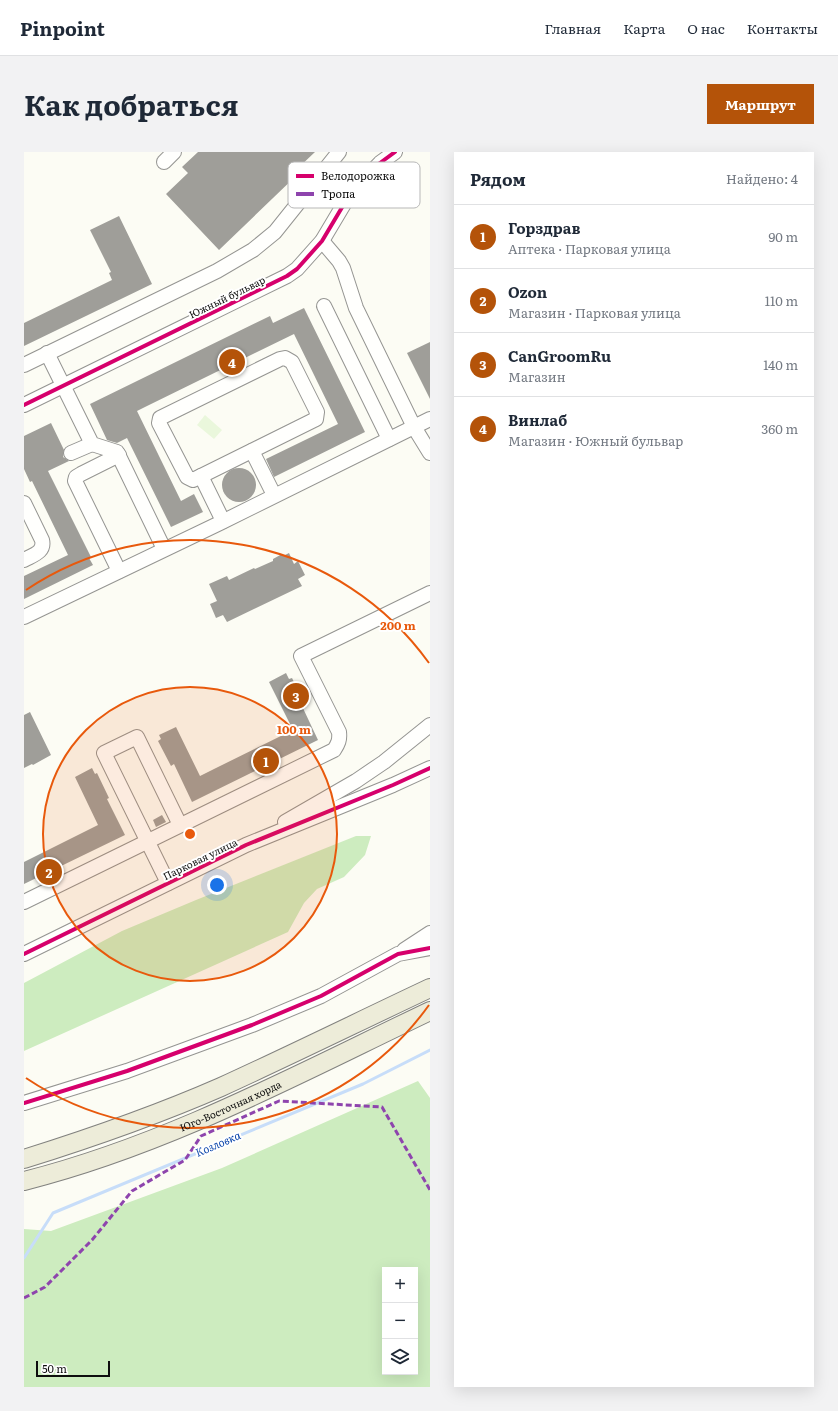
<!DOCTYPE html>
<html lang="ru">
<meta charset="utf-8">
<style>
body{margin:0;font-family:Literata,serif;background:#f2f2f3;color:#1f2937}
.controls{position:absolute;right:12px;bottom:12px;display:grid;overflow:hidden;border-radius:0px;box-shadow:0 4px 16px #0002}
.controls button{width:36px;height:36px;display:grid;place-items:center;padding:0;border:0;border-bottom:1px solid #e0e1e3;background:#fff;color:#1f2937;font:20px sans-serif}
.scale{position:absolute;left:12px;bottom:10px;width:74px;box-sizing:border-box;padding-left:4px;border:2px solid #0e0e0e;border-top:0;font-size:11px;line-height:14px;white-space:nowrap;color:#0e0e0e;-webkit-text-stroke:3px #fff;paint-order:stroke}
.you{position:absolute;left:193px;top:733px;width:14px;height:14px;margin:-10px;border:3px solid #fff;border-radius:50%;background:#1a73e8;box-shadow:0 0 0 6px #1a73e833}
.badge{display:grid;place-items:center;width:26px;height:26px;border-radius:50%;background:#b45309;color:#fff;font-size:13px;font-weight:700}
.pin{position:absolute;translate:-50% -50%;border:2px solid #fff;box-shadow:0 1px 4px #0006}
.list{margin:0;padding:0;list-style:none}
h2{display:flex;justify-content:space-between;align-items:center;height:52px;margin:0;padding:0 16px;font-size:17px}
h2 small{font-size:13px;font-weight:400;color:#747a83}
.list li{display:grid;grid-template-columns:26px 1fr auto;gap:12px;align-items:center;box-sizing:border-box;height:64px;padding:0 16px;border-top:1px solid #e0e1e3}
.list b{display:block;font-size:15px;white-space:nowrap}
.list p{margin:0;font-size:13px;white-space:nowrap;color:#747a83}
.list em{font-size:13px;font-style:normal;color:#747a83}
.icon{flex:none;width:22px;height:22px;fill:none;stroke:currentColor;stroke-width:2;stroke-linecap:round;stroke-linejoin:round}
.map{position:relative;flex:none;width:406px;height:1235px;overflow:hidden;border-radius:0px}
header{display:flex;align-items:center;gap:24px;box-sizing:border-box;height:56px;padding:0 20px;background:#fff;border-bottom:1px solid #e0e1e3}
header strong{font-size:19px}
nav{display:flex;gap:22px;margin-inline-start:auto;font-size:14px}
.intro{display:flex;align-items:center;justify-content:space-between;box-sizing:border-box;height:96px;padding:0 24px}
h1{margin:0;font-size:28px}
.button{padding:10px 18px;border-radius:0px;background:#b45309;color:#fff;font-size:14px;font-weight:700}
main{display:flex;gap:24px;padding:0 24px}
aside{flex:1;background:#fff;border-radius:0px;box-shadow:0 4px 16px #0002}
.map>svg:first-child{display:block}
.forest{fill:#cdecbf;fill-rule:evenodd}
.pitch{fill:#eaf7dc}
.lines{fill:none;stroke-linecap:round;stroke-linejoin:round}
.stream{stroke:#c7ddf9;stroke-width:3}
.building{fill:#9f9e99}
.minor-casing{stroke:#959592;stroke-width:16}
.major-casing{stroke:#82827f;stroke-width:20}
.minor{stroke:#fffffd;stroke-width:14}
.major{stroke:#edecd9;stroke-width:18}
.quiet{stroke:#8e44ad;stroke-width:3;stroke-dasharray:6 3;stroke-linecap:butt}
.cycleway-casing{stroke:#fff;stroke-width:6}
.cycleway{stroke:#d6006c;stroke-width:4}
.ring{fill:none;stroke:#e8590c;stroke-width:2}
.labels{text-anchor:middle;stroke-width:4;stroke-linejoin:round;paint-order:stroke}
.street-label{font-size:10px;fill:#0e0e0e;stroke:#fff}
.water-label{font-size:11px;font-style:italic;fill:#0d47ab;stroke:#fff}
.key{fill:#fff;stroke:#b7b7b7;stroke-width:1}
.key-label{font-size:11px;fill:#0e0e0e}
.centre{fill:#e8590c;stroke:#fff;stroke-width:2}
.ring-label{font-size:12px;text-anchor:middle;font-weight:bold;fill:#e8590c;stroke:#fff;stroke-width:4;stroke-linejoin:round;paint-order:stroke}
</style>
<header>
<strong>Pinpoint</strong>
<nav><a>Главная</a><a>Карта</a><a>О нас</a><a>Контакты</a></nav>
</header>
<div class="intro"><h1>Как добраться</h1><a class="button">Маршрут</a></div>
<main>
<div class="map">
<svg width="406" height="1235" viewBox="0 0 406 1235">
<rect width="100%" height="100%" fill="#fcfcf4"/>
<g class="forest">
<path d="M 332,684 L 347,684 L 341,703 L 320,725 L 293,737 L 280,751 L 264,780 L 0,899 L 0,831 L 98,779 L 172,748 Z"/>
<path d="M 394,929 L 406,946 L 406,1235 L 0,1235 L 0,1077 L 27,1079 L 198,1016 ZM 361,1118 L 391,1118 L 391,1220 L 361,1220 Z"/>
</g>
<path class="pitch" d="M 181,263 L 198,278 L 190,287 L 173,273 Z"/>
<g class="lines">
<path class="stream" d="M 0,1106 L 29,1061 L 339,932 L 406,898"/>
</g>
<g class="building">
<path d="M 174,0 L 291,0 L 271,19 L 274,22 L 195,98 L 142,42 L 164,21 L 158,15 Z"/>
<path d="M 95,64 L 128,132 L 0,194 L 0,171 L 88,128 L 85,121 L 87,120 L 66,78 Z"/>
<path d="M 280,156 L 341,280 L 250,325 L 242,307 L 314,272 L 270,182 L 121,255 L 113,259 L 157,349 L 170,342 L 179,360 L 147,375 L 103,286 L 93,291 L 83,288 L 66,252 L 246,164 L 249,171 Z"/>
<path d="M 406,190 L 406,247 L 383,201 Z"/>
<path d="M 27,271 L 40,298 L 39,305 L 45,309 L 24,319 L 67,405 L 65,406 L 69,413 L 0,447 L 0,424 L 44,403 L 8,329 L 6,330 L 0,317 L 0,284 Z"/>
<circle cx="215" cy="333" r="17"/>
<path d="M 265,401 L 270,412 L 274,409 L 281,423 L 274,427 L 278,434 L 203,470 L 199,463 L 192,466 L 186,452 L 193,449 L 185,432 L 203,424 L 205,428 L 230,416 L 231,417 L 249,409 L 249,407 L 258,402 L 259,404 Z"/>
<path d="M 262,521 L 265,527 L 268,526 L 280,551 L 277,552 L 294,588 L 168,650 L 150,612 L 147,614 L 134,589 L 137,587 L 135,583 L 152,575 L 176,624 L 190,617 L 269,578 L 245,530 Z"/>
<path d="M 6,560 L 27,603 L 9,613 L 8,612 L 0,616 L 0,563 Z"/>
<path d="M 68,616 L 71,622 L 73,621 L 85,646 L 83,647 L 101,683 L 0,732 L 0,710 L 74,673 L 51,625 Z"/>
<path d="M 138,663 L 142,670 L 132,675 L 129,668 Z"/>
</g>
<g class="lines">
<defs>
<g id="minor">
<path d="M 140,10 L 150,0"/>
<path d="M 298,89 L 315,109 L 319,116 L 332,156 L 390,275 L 406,301"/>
<path d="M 300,154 L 365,287"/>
<path d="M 23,201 L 68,292 L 93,300 L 140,397"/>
<path d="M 261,206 L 268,210 L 293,260 L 292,267 L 169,328 L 163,325 L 135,271 L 136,266 L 256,207 Z"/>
<path d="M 0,213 L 193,119 L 229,98 L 251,80 L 315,0"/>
<path d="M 0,253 L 263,124 L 273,117 L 298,89 L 326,42 L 356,11 L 371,0"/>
<path d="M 228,299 L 250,343"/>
<path d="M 47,301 L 68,292"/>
<path d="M 177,324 L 199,369"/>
<path d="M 0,351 L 18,388 C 21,400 9,403 0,408"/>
<path d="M 95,419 L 51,329 L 52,325 L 57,322 L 95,303"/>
<path d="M 0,465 L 196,371 L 406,267"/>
<path d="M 261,670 L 332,629 L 360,610 L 406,573"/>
<path d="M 144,731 L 80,601 L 113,585 L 156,673"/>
<path d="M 0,750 L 310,598 C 314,592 316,588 315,580 L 277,504 L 406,441"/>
<path d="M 380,798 L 406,781"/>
<path d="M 0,802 L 222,693 L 369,633 L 406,616"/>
<path d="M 0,951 L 103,919 L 228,873 L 297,844 L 374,802 L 406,796"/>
</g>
<g id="major">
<path d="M 0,1007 C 67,986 133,963 197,935 C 267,903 336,869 406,836"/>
<path id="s1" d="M 0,1029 C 143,993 274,922 406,859"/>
</g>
</defs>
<use href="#minor" class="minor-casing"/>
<use href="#major" class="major-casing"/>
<use href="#minor" class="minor"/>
<use href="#major" class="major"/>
<path class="quiet" d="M 0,1146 L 21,1135 L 68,1088 L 108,1039 L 161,1008 L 177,984 L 255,949 L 358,955 L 406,1038"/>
<defs>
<g id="cycleway">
<path d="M 0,253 L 263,124 L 273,117 L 298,89 L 326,42 L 356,11 L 371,0"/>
<path d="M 0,802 L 222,693 L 369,633 L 406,616"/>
<path d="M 0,951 L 103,919 L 228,873 L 297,844 L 374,802 L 406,796"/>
</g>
</defs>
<use href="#cycleway" class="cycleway-casing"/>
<use href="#cycleway" class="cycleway"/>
</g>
<circle cx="166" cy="682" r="147" fill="#e8590c" fill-opacity=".12"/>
<g class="ring">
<circle cx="166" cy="682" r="147"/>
<path d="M405 853A294 294 0 0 1 2 926M2 438A294 294 0 0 1 405 511"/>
</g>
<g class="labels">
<g class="street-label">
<text transform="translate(203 145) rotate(-26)" y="4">Южный бульвар</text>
<text transform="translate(176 707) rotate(-26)" y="4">Парковая улица</text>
<text dy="4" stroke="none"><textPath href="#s1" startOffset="220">Юго-Восточная хорда</textPath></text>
</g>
<g class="water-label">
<text transform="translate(194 992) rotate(-23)" y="4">Козловка</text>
</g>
</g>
<rect x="264" y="10" width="132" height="46" rx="6" class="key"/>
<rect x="272" y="22" width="18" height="4" fill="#d6006c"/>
<rect x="272" y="40" width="18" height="4" fill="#8e44ad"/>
<g class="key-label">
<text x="297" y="28">Велодорожка</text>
<text x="297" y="46">Тропа</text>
</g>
<circle cx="166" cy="682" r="6" class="centre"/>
<g class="ring-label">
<text x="374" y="478">200 m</text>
<text x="270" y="582">100 m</text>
</g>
</svg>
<div class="controls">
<button>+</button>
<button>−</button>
<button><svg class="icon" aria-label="layers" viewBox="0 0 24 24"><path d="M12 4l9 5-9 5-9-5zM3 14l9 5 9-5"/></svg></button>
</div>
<div class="scale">50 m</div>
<div class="you"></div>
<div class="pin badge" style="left:242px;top:609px">1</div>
<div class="pin badge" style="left:25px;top:720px">2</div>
<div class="pin badge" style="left:272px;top:544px">3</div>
<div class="pin badge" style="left:208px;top:210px">4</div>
</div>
<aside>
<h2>Рядом<small>Найдено: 4</small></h2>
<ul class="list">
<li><span class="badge">1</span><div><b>Горздрав</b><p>Аптека · Парковая улица</p></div><em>90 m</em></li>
<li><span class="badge">2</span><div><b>Ozon</b><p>Магазин · Парковая улица</p></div><em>110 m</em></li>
<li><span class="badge">3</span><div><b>CanGroomRu</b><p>Магазин</p></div><em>140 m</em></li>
<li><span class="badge">4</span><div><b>Винлаб</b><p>Магазин · Южный бульвар</p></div><em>360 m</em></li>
</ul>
</aside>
</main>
